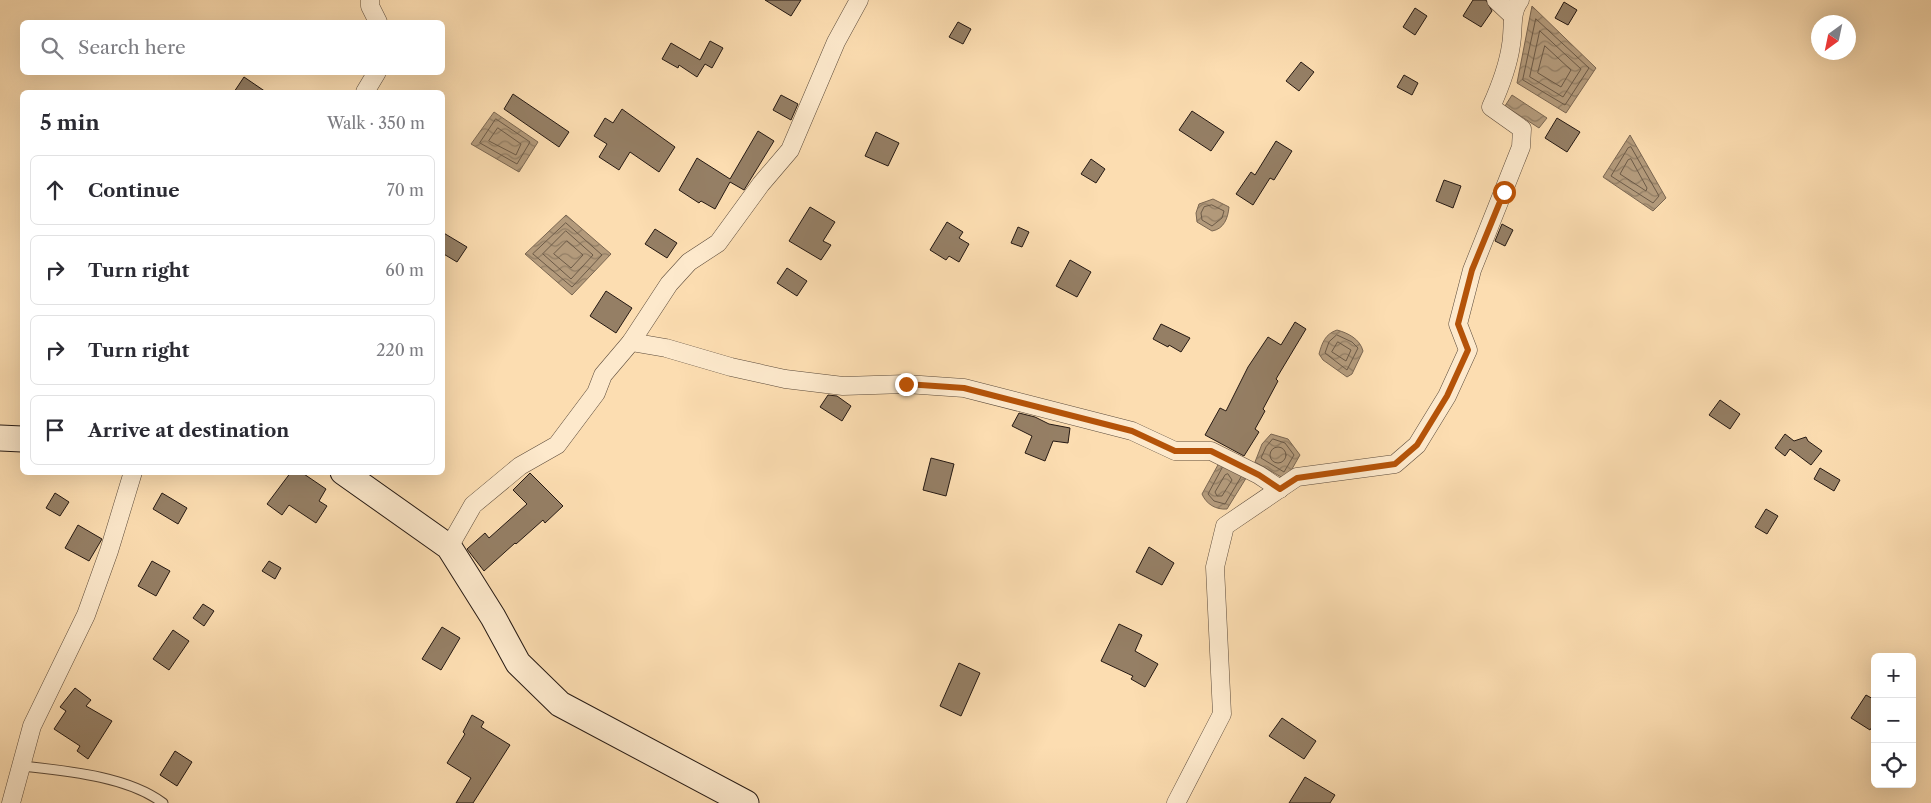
<!DOCTYPE html>
<meta charset="utf-8">
<style>
body{margin:0;font-family:"Libre Caslon Text",serif;background:#f7f7f7;color:#2b2b33}
.controls{position:absolute;right:15px;bottom:15px;display:grid;overflow:hidden;border-radius:8px;box-shadow:0 5px 20px #0002}
.controls button{width:45px;height:45px;display:grid;place-items:center;padding:0;border:0;border-bottom:1px solid #e1e1e2;background:#fff;color:#2b2b33;font:25px sans-serif}
.compass{position:absolute;left:1811px;top:15px;width:45px;height:45px;border-radius:50%;background:#fff;box-shadow:0 5px 20px #0002;rotate:213deg}
.stop{position:absolute;width:15px;height:15px;margin:-11px;border:4px solid #b45309;border-radius:50%;background:#fff}
.stop.end{background:#b45309;border-color:#fff;box-shadow:0 1px 5px #0008}
.list{margin:0;padding:0;list-style:none}
h2{display:flex;justify-content:space-between;align-items:center;height:65px;margin:0;padding:0 20px;font-size:21px}
h2 small{font-size:16px;font-weight:400;color:#7c7c81}
.list li{display:grid;grid-template-columns:32px 1fr auto;gap:15px;align-items:center;box-sizing:border-box;height:70px;margin:0 10px 10px;padding:0 10px;border:1px solid #e1e1e2;border-radius:8px}
.list b{display:block;font-size:19px;white-space:nowrap}
.list em{font-size:16px;font-style:normal;color:#7c7c81}
.icon{flex:none;width:28px;height:28px;fill:none;stroke:currentColor;stroke-width:2;stroke-linecap:round;stroke-linejoin:round}
.map{position:relative;flex:none;width:1931px;height:803px;overflow:hidden}
.search{position:absolute;background:#fff;box-shadow:0 5px 20px #0002;left:20px;top:20px;width:425px;height:55px;display:flex;align-items:center;gap:12px;box-sizing:border-box;padding:0 18px;border-radius:8px;color:#7c7c81;font-size:19px}
.panel{position:absolute;background:#fff;box-shadow:0 5px 20px #0002;left:20px;top:90px;width:425px;height:385px;border-radius:8px}
.map>svg:first-child{display:block}
.water{fill:url(#water-waves);stroke:#7a6651}
.lines{fill:none;stroke-linecap:round;stroke-linejoin:round}
.shore{stroke:#6c5a47;stroke-width:1}
.building{fill:#957f65;stroke:#251913}
.lane-casing{stroke:#5b4a3a;stroke-width:11}
.street-casing{stroke:#5b4a3a;stroke-width:19}
.secondary-casing{stroke:#251913;stroke-width:27}
.lane{stroke:#fde9cc;stroke-width:9}
.street{stroke:#fde9cc;stroke-width:18}
.secondary{stroke:#fde9cc;stroke-width:25}
.route{stroke:#b45309;stroke-width:6}
</style>
<div class="map">
<svg width="1931" height="803" viewBox="0 0 1931 803">
<defs>
<pattern id="water-waves" width="16" height="10" patternUnits="userSpaceOnUse" patternTransform="scale(1.25)"><rect width="16" height="10" fill="#b39a7b"/><path d="M0 5q4-4 8 0t8 0" fill="none" stroke="#917d64"/></pattern>
</defs>
<rect width="100%" height="100%" fill="#fcddb1"/>
<filter id="stains"><feTurbulence type="fractalNoise" baseFrequency=".004" numOctaves="4"/><feColorMatrix values="0 0 0 0 .2 0 0 0 0 .09 0 0 0 0 .02 0 0 0 .5 -.17"/></filter>
<radialGradient id="worn" r=".72"><stop offset=".6" stop-color="#630" stop-opacity="0"/><stop offset="1" stop-color="#630" stop-opacity=".3"/></radialGradient>
<g class="water">
<path d="M 1532,6 L 1596,68 L 1566,113 L 1517,83 Z"/>
<path d="M 1512,95 L 1547,118 L 1539,128 L 1505,106 Z"/>
<path d="M 494,112 L 538,142 L 519,172 L 471,144 Z"/>
<path d="M 1630,135 L 1666,198 L 1653,211 L 1603,177 Z"/>
<path d="M 1213,199 L 1229,207 C 1228,218 1224,229 1212,231 L 1197,222 L 1196,213 L 1199,204 Z"/>
<path d="M 566,215 L 611,254 L 572,295 L 525,254 Z"/>
<path d="M 1337,330 C 1348,333 1360,339 1363,351 L 1352,374 L 1347,377 L 1323,360 L 1319,354 C 1322,343 1325,334 1337,330 Z"/>
<path d="M 1271,434 L 1288,439 L 1300,455 L 1288,476 L 1283,478 L 1255,462 L 1262,444 Z"/>
<path d="M 1219,463 L 1248,475 L 1227,509 C 1216,510 1206,504 1202,494 Z"/>
</g>
<g class="lines">
<g class="shore">
<path d="M 1536,19 L 1589,68 L 1565,105 L 1523,80 Z"/>
<path d="M 1540,31 L 1581,69 L 1563,97 L 1530,77 Z"/>
<path d="M 1545,46 L 1571,70 L 1561,87 L 1538,73 Z"/>
<path d="M 496,119 L 530,142 L 517,164 L 480,143 Z"/>
<path d="M 498,128 L 521,144 L 516,155 L 489,141 Z"/>
<path d="M 1631,147 L 1659,196 L 1653,203 L 1611,176 L 1628,148 Z"/>
<path d="M 1631,159 L 1647,188 L 1646,191 L 1620,174 L 1628,160 Z"/>
<path d="M 1212,205 L 1224,211 L 1222,218 L 1212,226 L 1202,220 L 1201,213 L 1204,207 Z"/>
<path d="M 566,223 L 602,255 L 572,287 L 533,254 Z"/>
<path d="M 566,231 L 593,255 L 571,279 L 543,254 Z"/>
<path d="M 567,241 L 583,255 L 571,268 L 554,254 Z"/>
<path d="M 1337,335 L 1352,342 L 1358,348 L 1347,370 L 1325,353 L 1329,342 Z"/>
<path d="M 1338,342 L 1351,350 L 1346,361 L 1332,352 Z"/>
<path d="M 1273,439 L 1285,443 L 1294,455 L 1284,472 L 1261,458 L 1266,447 Z"/>
<circle cx="1278" cy="455" r="8"/>
<path d="M 1222,468 L 1208,494 L 1214,501 L 1225,504 L 1241,477"/>
<path d="M 1228,474 L 1232,480 L 1222,496 L 1217,496 L 1215,492 L 1225,475 Z"/>
</g>
</g>
<g class="building">
<path d="M 765,0 L 801,0 L 791,16 Z"/>
<path d="M 1473,0 L 1486,0 L 1492,11 L 1481,27 L 1463,16 Z"/>
<path d="M 1564,2 L 1577,10 L 1568,25 L 1555,18 Z"/>
<path d="M 1415,8 L 1427,16 L 1415,35 L 1403,27 Z"/>
<path d="M 958,22 L 971,29 L 963,44 L 949,37 Z"/>
<path d="M 710,41 L 723,48 L 712,68 L 705,64 L 697,77 L 679,65 L 678,68 L 662,59 L 671,43 L 700,60 Z"/>
<path d="M 1301,62 L 1314,72 L 1299,91 L 1286,81 Z"/>
<path d="M 1404,75 L 1418,83 L 1412,95 L 1397,87 Z"/>
<path d="M 244,77 L 266,92 L 234,92 Z"/>
<path d="M 513,94 L 569,132 L 559,147 L 504,109 Z"/>
<path d="M 781,95 L 798,104 L 791,120 L 773,110 Z"/>
<path d="M 622,109 L 675,147 L 659,172 L 630,152 L 619,170 L 599,157 L 607,144 L 594,136 L 605,118 L 613,123 Z"/>
<path d="M 1192,111 L 1224,132 L 1211,151 L 1179,130 Z"/>
<path d="M 1557,118 L 1580,132 L 1567,152 L 1545,138 Z"/>
<path d="M 758,131 L 774,141 L 744,190 L 730,182 L 715,209 L 701,201 L 699,203 L 679,190 L 697,158 L 730,179 Z"/>
<path d="M 876,132 L 899,143 L 888,166 L 865,156 Z"/>
<path d="M 1276,141 L 1292,151 L 1274,180 L 1270,178 L 1253,205 L 1236,194 L 1251,172 L 1255,175 Z"/>
<path d="M 1091,159 L 1105,169 L 1096,183 L 1081,174 Z"/>
<path d="M 1444,180 L 1461,186 L 1453,208 L 1436,201 Z"/>
<path d="M 810,207 L 835,222 L 823,241 L 831,245 L 821,260 L 789,241 Z"/>
<path d="M 947,222 L 963,232 L 959,238 L 969,244 L 959,262 L 949,256 L 946,260 L 930,250 Z"/>
<path d="M 1502,224 L 1513,230 L 1505,246 L 1495,241 Z"/>
<path d="M 1018,227 L 1029,232 L 1022,247 L 1011,243 Z"/>
<path d="M 655,229 L 677,243 L 667,258 L 645,244 Z"/>
<path d="M 442,232 L 467,247 L 457,262 L 442,253 Z"/>
<path d="M 1070,260 L 1091,272 L 1077,297 L 1056,286 Z"/>
<path d="M 787,268 L 807,281 L 797,296 L 777,283 Z"/>
<path d="M 606,291 L 632,308 L 616,333 L 590,316 Z"/>
<path d="M 1295,322 L 1306,329 L 1276,379 L 1278,381 L 1263,409 L 1265,411 L 1255,429 L 1259,432 L 1244,456 L 1205,435 L 1220,408 L 1226,411 L 1248,367 L 1268,337 L 1281,345 Z"/>
<path d="M 1161,324 L 1190,338 L 1181,352 L 1169,345 L 1168,347 L 1153,339 Z"/>
<path d="M 828,395 L 837,396 L 851,406 L 842,421 L 820,407 Z"/>
<path d="M 1720,400 L 1740,414 L 1730,429 L 1709,415 Z"/>
<path d="M 1019,413 L 1035,417 L 1049,424 L 1070,428 L 1068,443 L 1053,441 L 1045,461 L 1025,453 L 1032,436 L 1012,426 Z"/>
<path d="M 1785,434 L 1794,441 L 1806,437 L 1808,441 L 1822,451 L 1811,465 L 1790,449 L 1785,456 L 1775,448 Z"/>
<path d="M 931,458 L 954,464 L 946,496 L 923,490 Z"/>
<path d="M 1820,468 L 1840,480 L 1834,491 L 1814,479 Z"/>
<path d="M 291,472 L 301,472 L 326,489 L 319,501 L 327,506 L 316,523 L 289,505 L 282,515 L 267,504 Z"/>
<path d="M 530,473 L 563,506 L 545,523 L 543,520 L 516,544 L 515,543 L 484,571 L 467,549 L 485,533 L 489,538 L 527,504 L 513,490 Z"/>
<path d="M 55,493 L 69,502 L 60,516 L 46,508 Z"/>
<path d="M 162,493 L 187,508 L 178,524 L 153,509 Z"/>
<path d="M 1766,509 L 1778,516 L 1767,534 L 1755,527 Z"/>
<path d="M 78,525 L 102,539 L 89,561 L 65,548 Z"/>
<path d="M 1149,547 L 1174,563 L 1162,585 L 1136,572 Z"/>
<path d="M 152,561 L 170,571 L 156,596 L 138,586 Z"/>
<path d="M 269,561 L 281,568 L 275,579 L 262,571 Z"/>
<path d="M 203,604 L 214,611 L 204,626 L 193,618 Z"/>
<path d="M 1119,624 L 1142,635 L 1135,651 L 1158,664 L 1145,687 L 1131,679 L 1133,676 L 1101,661 Z"/>
<path d="M 442,627 L 460,638 L 441,670 L 422,659 Z"/>
<path d="M 173,630 L 189,641 L 169,670 L 153,659 Z"/>
<path d="M 959,663 L 980,673 L 961,716 L 940,706 Z"/>
<path d="M 75,688 L 91,700 L 86,706 L 112,721 L 88,759 L 77,751 L 80,746 L 54,729 L 66,711 L 60,707 Z"/>
<path d="M 1866,695 L 1875,700 L 1875,722 L 1870,730 L 1851,718 Z"/>
<path d="M 472,715 L 484,722 L 481,727 L 510,745 L 473,803 L 456,803 L 471,778 L 447,763 L 465,734 L 463,732 Z"/>
<path d="M 1282,718 L 1316,741 L 1304,759 L 1269,736 Z"/>
<path d="M 175,751 L 192,762 L 177,786 L 160,775 Z"/>
<path d="M 1305,777 L 1335,795 L 1330,803 L 1289,803 Z"/>
</g>
<g class="lines">
<defs>
<path id="lane" d="M 22,766 C 66,771 127,776 163,803"/>
<g id="street">
<path d="M 370,0 L 370,6 L 378,22"/>
<path d="M 1496,0 L 1513,16"/>
<path d="M 365,92 L 377,72"/>
<path d="M 631,342 L 669,284 L 689,262 L 718,243 L 761,184 L 790,150 L 836,42 L 859,0"/>
<path d="M 449,547 L 473,505 L 520,466 L 557,445 L 596,393 L 603,375 L 631,342 L 666,348 L 731,367 L 785,379 L 843,386 L 906,384 L 964,388 L 1132,431 L 1175,451 L 1211,451 L 1259,475 L 1280,489"/>
<path d="M 11,803 L 32,726 L 86,615 L 109,551 L 133,472"/>
<path d="M 1176,803 L 1222,714 L 1215,567 L 1225,526 L 1297,477 L 1395,464 L 1417,445 L 1447,396 L 1468,350 L 1458,324 L 1472,270 L 1521,147 L 1522,129 L 1491,107 C 1500,87 1508,67 1511,45 C 1514,29 1510,13 1520,0"/>
</g>
<g id="secondary">
<path d="M 0,438 L 22,439"/>
<path d="M 343,472 L 449,547 L 493,617 L 518,663 L 560,704 L 746,803"/>
</g>
</defs>
<use href="#lane" class="lane-casing"/>
<use href="#street" class="street-casing"/>
<use href="#secondary" class="secondary-casing"/>
<use href="#lane" class="lane"/>
<use href="#street" class="street"/>
<use href="#secondary" class="secondary"/>
</g>
<g class="lines">
<path class="route" d="M 906,384 L 964,388 L 1132,431 L 1175,451 L 1211,451 L 1259,475 L 1280,489 L 1297,478 L 1395,464 L 1417,445 L 1447,396 L 1468,350 L 1458,324 L 1472,270 L 1504,192"/>
</g>
<rect width="100%" height="100%" filter="url(#stains)"/>
<rect width="100%" height="100%" fill="url(#worn)"/>
</svg>
<div class="controls">
<button>+</button>
<button>−</button>
<button><svg class="icon" aria-label="locate" viewBox="0 0 24 24"><circle cx="12" cy="12" r="6"/><path d="M12 2v4M12 18v4M2 12h4M18 12h4"/></svg></button>
</div>
<svg class="compass" viewBox="-18 -18 36 36"><path d="M0-13l5 13h-10z" fill="#e53935"/><path d="M0 13l5-13h-10z" fill="#7c7c81"/></svg>
<div class="stop" style="left:1504px;top:192px"></div>
<div class="stop end" style="left:906px;top:384px"></div>
<div class="search"><svg class="icon" aria-label="search" viewBox="0 0 24 24"><circle cx="10" cy="10" r="6"/><path d="M15 15l6 6"/></svg>Search here</div>
<section class="panel">
<h2>5 min<small>Walk · 350 m</small></h2>
<ul class="list">
<li><svg class="icon" aria-label="ahead" viewBox="0 0 24 24"><path d="M12 20V5M6 11l6-6 6 6"/></svg><div><b>Continue</b></div><em>70 m</em></li>
<li><svg class="icon" aria-label="right" viewBox="0 0 24 24"><path d="M7 20v-9h11M14 6l5 5-5 5"/></svg><div><b>Turn right</b></div><em>60 m</em></li>
<li><svg class="icon" aria-label="right" viewBox="0 0 24 24"><path d="M7 20v-9h11M14 6l5 5-5 5"/></svg><div><b>Turn right</b></div><em>220 m</em></li>
<li><svg class="icon" aria-label="arrive" viewBox="0 0 24 24"><path d="M6 21V4h12l-3 4 3 4H6"/></svg><div><b>Arrive at destination</b></div></li>
</ul>
</section>
</div>
